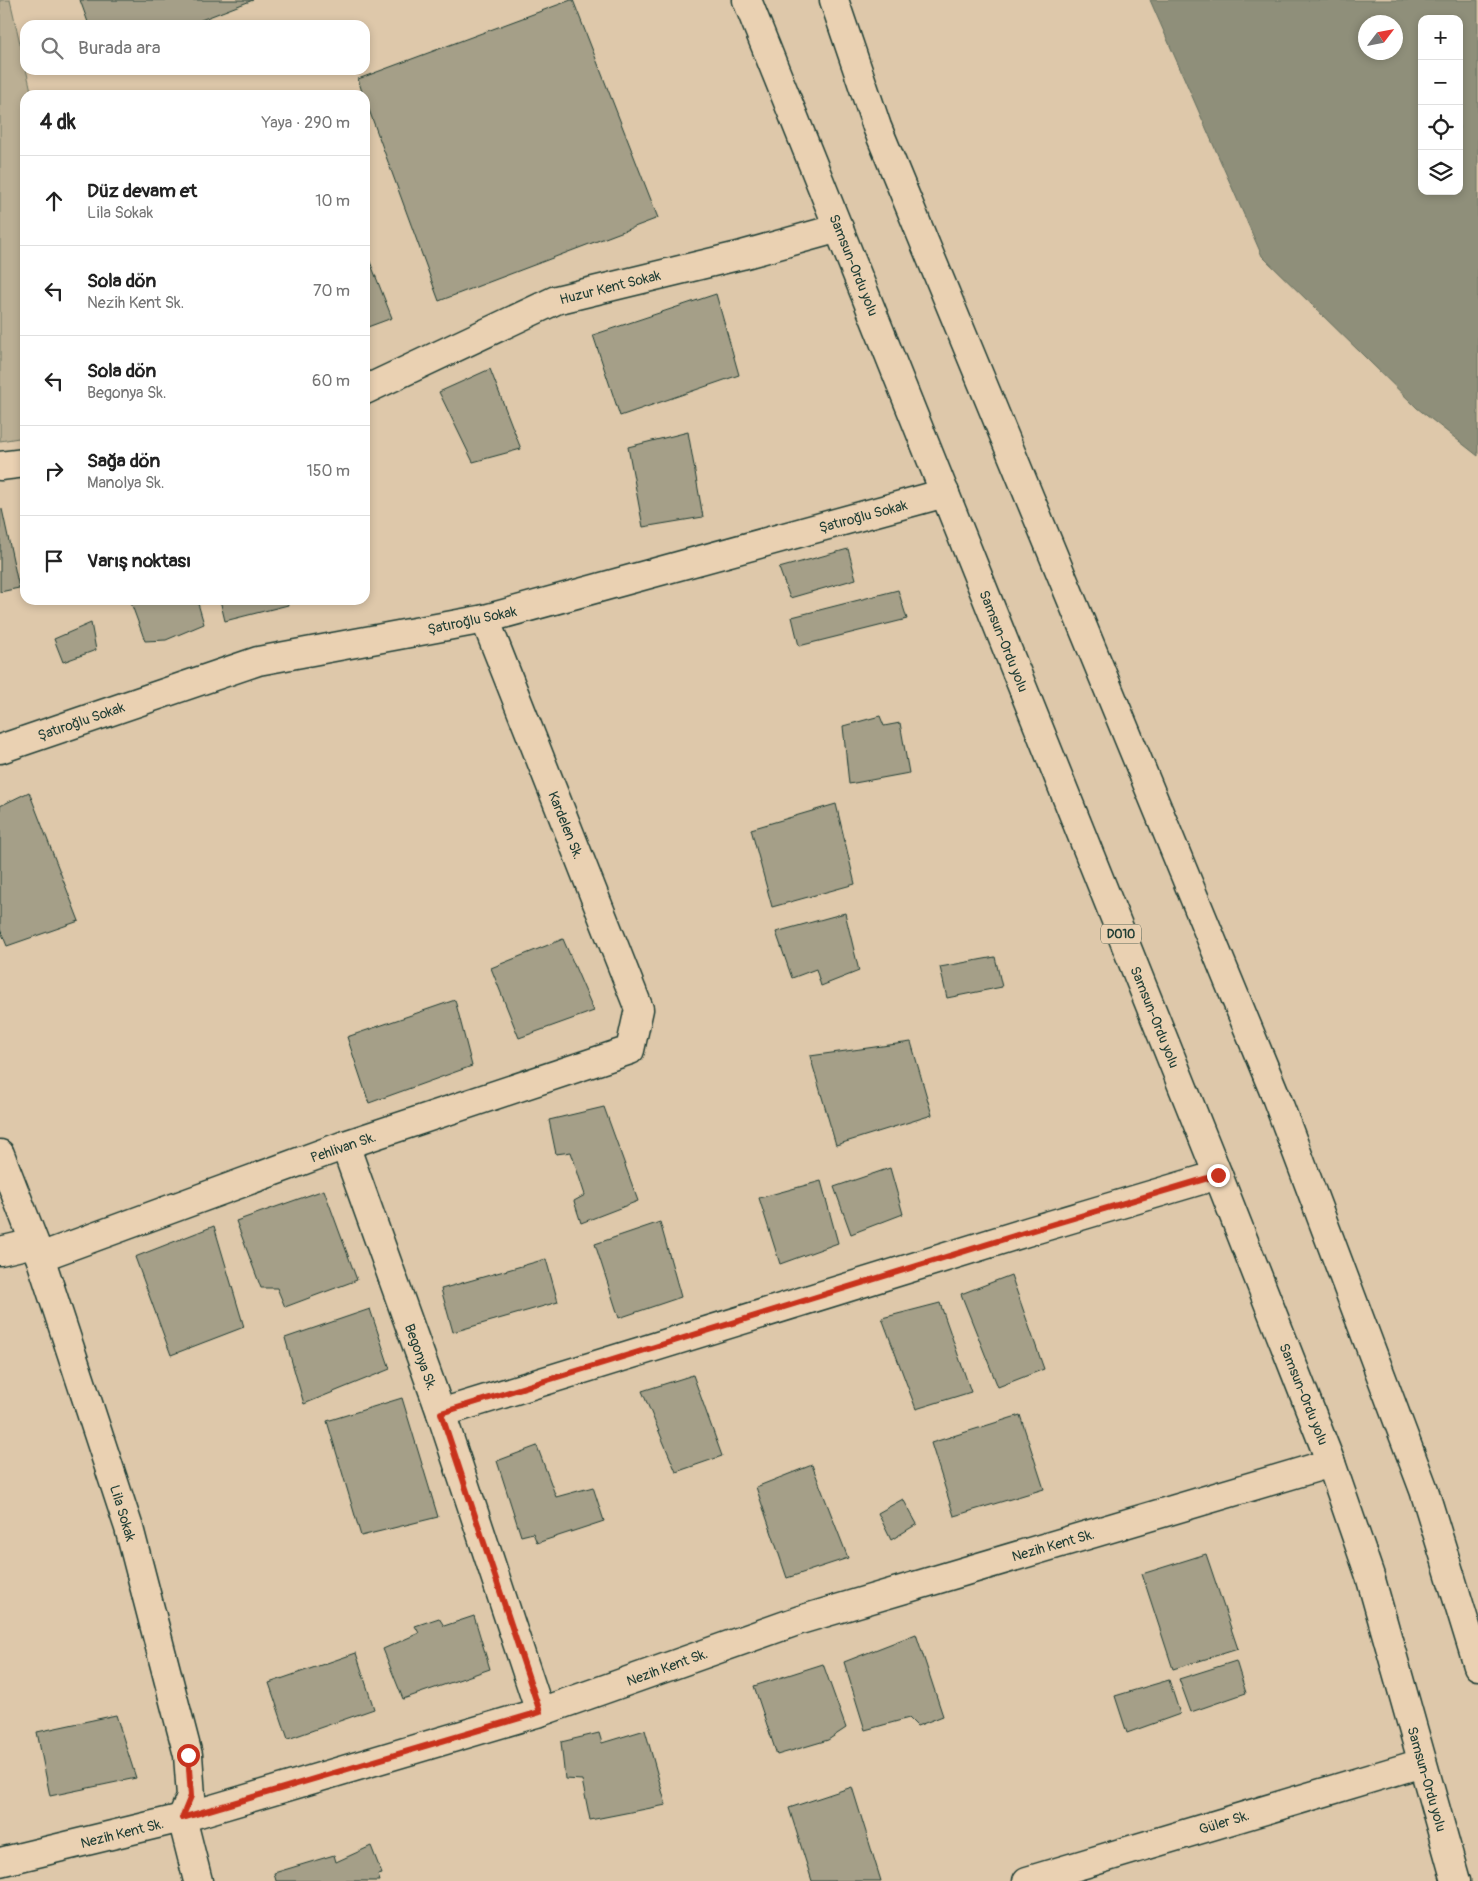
<!DOCTYPE html>
<html lang="tr">
<meta charset="utf-8">
<style>
body{margin:0;font-family:Pangolin,sans-serif;background:#f6f6f6;color:#222}
.controls{position:absolute;right:15px;top:15px;display:grid;overflow:hidden;border-radius:10px;box-shadow:0 2px 8px #0003}
.controls button{width:45px;height:45px;display:grid;place-items:center;padding:0;border:0;border-bottom:1px solid #e0e0e0;background:#fff;color:#222;font:25px sans-serif}
.compass{position:absolute;left:1358px;top:15px;width:45px;height:45px;border-radius:50%;background:#fff;box-shadow:0 2px 8px #0003;rotate:58deg}
.stop{position:absolute;width:15px;height:15px;margin:-11px;border:4px solid #c8321e;border-radius:50%;background:#fff}
.stop.end{background:#c8321e;border-color:#fff;box-shadow:0 1px 5px #0008}
.list{margin:0;padding:0;list-style:none}
h2{display:flex;justify-content:space-between;align-items:center;height:65px;margin:0;padding:0 20px;font-size:21px}
h2 small{font-size:16px;font-weight:400;color:#767676}
.list li{display:grid;grid-template-columns:32px 1fr auto;gap:15px;align-items:center;box-sizing:border-box;height:90px;padding:0 20px;border-top:1px solid #e0e0e0}
.list b{display:block;font-size:19px;white-space:nowrap}
.list p{margin:0;font-size:16px;white-space:nowrap;color:#767676}
.list em{font-size:16px;font-style:normal;color:#767676}
.icon{flex:none;width:28px;height:28px;fill:none;stroke:currentColor;stroke-width:2;stroke-linecap:round;stroke-linejoin:round}
.map{position:relative;flex:none;width:1478px;height:1881px;overflow:hidden}
.search{position:absolute;background:#fff;box-shadow:0 2px 8px #0003;left:20px;top:20px;width:350px;height:55px;display:flex;align-items:center;gap:12px;box-sizing:border-box;padding:0 18px;border-radius:15px;color:#767676;font-size:19px}
.panel{position:absolute;background:#fff;box-shadow:0 2px 8px #0003;left:20px;top:90px;width:350px;height:515px;border-radius:15px}
.map>svg:first-child{display:block}
.green{fill:#bbaf94;stroke:#6d7664}
.water{fill:#8f8f7a;stroke:#626e5e;fill-rule:evenodd}
.building{fill:#a59f88;stroke:#1f3d34}
.lines{fill:none;stroke-linecap:round;stroke-linejoin:round}
.minor-casing{stroke:#1f3d34;stroke-width:31}
.trunk-casing{stroke:#1f3d34;stroke-width:31}
.minor{stroke:#ead1b2;stroke-width:28}
.trunk{stroke:#ead1b2;stroke-width:28}
.route{stroke:#c8321e;stroke-width:6}
.labels{text-anchor:middle;stroke-width:4.5;stroke-linejoin:round;paint-order:stroke}
.shield{fill:#ead1b2;stroke:#5c695a;stroke-width:1}
.shield-label{font-size:12px;font-weight:bold;fill:#1f3d34}
.street-label{font-size:14px;fill:#1f3d34;stroke:#ead1b2}
</style>
<div class="map">
<svg width="1478" height="1881" viewBox="0 0 1478 1881">
<rect width="100%" height="100%" fill="#dec8aa"/>
<filter id="ink" filterUnits="userSpaceOnUse"><feTurbulence type="fractalNoise" baseFrequency=".02" numOctaves="2"/><feDisplacementMap in="SourceGraphic" scale="10" xChannelSelector="R" yChannelSelector="G"/><feConvolveMatrix kernelMatrix="1 2 1 2 8 2 1 2 1" color-interpolation-filters="sRGB"/></filter>
<g filter="url(#ink)">
<path class="green" d="M 0,0 L 10,0 L 32,95 L 25,95 L 25,437 L 0,441 Z"/>
<path class="water" d="M 1150,0 L 1478,0 L 1478,456 L 1417,408 L 1262,256 ZM 1422,19 L 1459,19 L 1459,191 L 1422,191 ZM 1366,22 L 1396,22 L 1396,52 L 1366,52 Z"/>
<g class="building">
<path d="M 80,0 L 253,0 L 188,25 L 89,25 Z"/>
<path d="M 571,0 L 573,0 L 658,218 L 439,301 L 365,99 L 365,95 L 363,95 L 358,79 Z"/>
<path d="M 365,249 L 392,318 L 365,328 Z"/>
<path d="M 716,294 L 739,375 L 620,416 L 593,335 Z"/>
<path d="M 490,369 L 521,449 L 473,462 L 439,392 Z"/>
<path d="M 688,432 L 703,517 L 643,527 L 628,447 Z"/>
<path d="M 0,509 L 2,509 L 19,588 L 0,592 Z"/>
<path d="M 848,549 L 856,579 L 790,598 L 779,568 Z"/>
<path d="M 898,590 L 907,619 L 799,646 L 792,617 Z"/>
<path d="M 130,600 L 197,600 L 204,624 L 166,640 L 145,641 Z"/>
<path d="M 220,600 L 287,600 L 288,605 L 225,621 Z"/>
<path d="M 91,623 L 96,650 L 63,662 L 54,639 Z"/>
<path d="M 880,716 L 884,726 L 900,723 L 909,773 L 849,784 L 843,726 Z"/>
<path d="M 29,792 L 79,921 L 7,946 L 0,929 L 0,806 Z"/>
<path d="M 836,804 L 855,884 L 772,907 L 751,829 Z"/>
<path d="M 845,913 L 859,971 L 821,986 L 816,969 L 792,978 L 776,932 Z"/>
<path d="M 563,939 L 594,1011 L 519,1038 L 491,968 Z"/>
<path d="M 995,957 L 1002,987 L 947,998 L 940,967 Z"/>
<path d="M 455,1000 L 472,1066 L 369,1103 L 347,1037 Z"/>
<path d="M 911,1042 L 932,1115 L 836,1145 L 810,1056 Z"/>
<path d="M 604,1107 L 638,1201 L 581,1223 L 574,1201 L 585,1195 L 571,1152 L 556,1154 L 549,1120 Z"/>
<path d="M 890,1168 L 903,1214 L 851,1234 L 834,1187 Z"/>
<path d="M 821,1181 L 838,1243 L 780,1264 L 759,1198 Z"/>
<path d="M 324,1190 L 357,1280 L 285,1307 L 277,1288 L 261,1288 L 236,1221 Z"/>
<path d="M 660,1222 L 681,1297 L 619,1318 L 595,1244 Z"/>
<path d="M 214,1226 L 244,1327 L 171,1355 L 135,1257 Z"/>
<path d="M 546,1259 L 558,1302 L 453,1332 L 441,1289 Z"/>
<path d="M 1011,1275 L 1044,1369 L 998,1387 L 961,1294 Z"/>
<path d="M 940,1303 L 971,1392 L 916,1409 L 882,1318 Z"/>
<path d="M 370,1309 L 390,1369 L 304,1404 L 285,1338 Z"/>
<path d="M 693,1375 L 722,1456 L 676,1472 L 642,1391 Z"/>
<path d="M 402,1398 L 438,1517 L 361,1536 L 327,1421 Z"/>
<path d="M 1020,1415 L 1044,1489 L 954,1516 L 931,1443 Z"/>
<path d="M 537,1446 L 556,1497 L 593,1487 L 604,1521 L 537,1543 L 533,1533 L 521,1536 L 497,1461 Z"/>
<path d="M 812,1465 L 848,1558 L 787,1578 L 756,1487 Z"/>
<path d="M 903,1499 L 917,1524 L 891,1540 L 878,1513 Z"/>
<path d="M 1206,1554 L 1238,1649 L 1173,1669 L 1142,1574 Z"/>
<path d="M 474,1616 L 490,1669 L 403,1699 L 383,1649 L 419,1633 L 415,1626 L 439,1618 L 444,1626 Z"/>
<path d="M 916,1634 L 943,1716 L 917,1726 L 909,1718 L 865,1730 L 844,1662 Z"/>
<path d="M 356,1653 L 374,1709 L 288,1739 L 269,1683 Z"/>
<path d="M 1236,1661 L 1246,1693 L 1191,1712 L 1179,1679 Z"/>
<path d="M 823,1664 L 846,1728 L 828,1740 L 777,1755 L 754,1686 Z"/>
<path d="M 1169,1680 L 1180,1714 L 1127,1733 L 1115,1696 Z"/>
<path d="M 116,1715 L 136,1778 L 50,1796 L 37,1732 Z"/>
<path d="M 645,1730 L 666,1805 L 590,1820 L 582,1780 L 565,1779 L 561,1742 L 599,1733 L 602,1743 Z"/>
<path d="M 852,1787 L 881,1881 L 812,1881 L 789,1808 Z"/>
<path d="M 371,1846 L 382,1874 L 378,1875 L 380,1881 L 276,1881 L 274,1873 L 334,1855 L 336,1862 Z"/>
</g>
<g class="lines">
<defs>
<g id="minor">
<path d="M 365,390 L 556,300 L 742,255 L 839,228"/>
<path d="M 0,466 L 25,463"/>
<path d="M 0,749 L 258,661 L 485,619 L 945,493"/>
<path d="M 345,1145 L 441,1413 L 540,1712"/>
<path d="M 0,1154 L 40,1257 L 129,1528 L 188,1755 L 191,1796 L 182,1818 L 198,1881"/>
<path d="M 0,1251 L 34,1243"/>
<path d="M 40,1257 L 345,1145 L 630,1050 L 639,1009 L 485,619"/>
<path d="M 441,1413 L 1030,1231 L 1218,1175"/>
<path d="M 0,1862 L 182,1818 L 540,1712 L 800,1620 L 1331,1463"/>
<path d="M 1027,1881 L 1422,1763"/>
</g>
<g id="trunk">
<path d="M 747,0 L 1218,1175 L 1331,1463 L 1370,1576 L 1456,1881"/>
<path d="M 834,0 L 877,127 L 1275,1094 L 1424,1490 L 1478,1666"/>
</g>
</defs>
<use href="#minor" class="minor-casing"/>
<use href="#trunk" class="trunk-casing"/>
<use href="#minor" class="minor"/>
<use href="#trunk" class="trunk"/>
</g>
</g>
<g class="lines" filter="url(#ink)">
<path class="route" d="M 188,1755 L 191,1796 L 182,1818 L 540,1712 L 441,1413 L 1030,1231 L 1218,1175"/>
</g>
<g class="labels">
<rect class="shield" x="1101" y="924.5" width="40" height="19" rx="4"/>
<g class="shield-label">
<text x="1121" y="938">D010</text>
</g>
<g class="street-label">
<text transform="translate(854 265) rotate(68)" y="5">Samsun-Ordu yolu</text>
<text transform="translate(610 287) rotate(-14)" y="5">Huzur Kent Sokak</text>
<text transform="translate(863 516) rotate(-15)" y="5">Şatıroğlu Sokak</text>
<text transform="translate(472 620) rotate(-12)" y="5">Şatıroğlu Sokak</text>
<text transform="translate(1004 641) rotate(68)" y="5">Samsun-Ordu yolu</text>
<text transform="translate(81 721) rotate(-19)" y="5">Şatıroğlu Sokak</text>
<text transform="translate(566 825) rotate(68)" y="5">Kardelen Sk.</text>
<text transform="translate(1155 1017) rotate(68)" y="5">Samsun-Ordu yolu</text>
<text transform="translate(343 1147) rotate(-19)" y="5">Pehlivan Sk.</text>
<text transform="translate(421 1357) rotate(70)" y="5">Begonya Sk.</text>
<text transform="translate(1304 1394) rotate(68)" y="5">Samsun-Ordu yolu</text>
<text transform="translate(123 1513) rotate(73)" y="5">Lila Sokak</text>
<text transform="translate(1053 1545) rotate(-16)" y="5">Nezih Kent Sk.</text>
<text transform="translate(667 1667) rotate(-20)" y="5">Nezih Kent Sk.</text>
<text transform="translate(1427 1779) rotate(74)" y="5">Samsun-Ordu yolu</text>
<text transform="translate(1224 1822) rotate(-17)" y="5">Güler Sk.</text>
<text transform="translate(122 1833) rotate(-14)" y="5">Nezih Kent Sk.</text>
</g>
</g>
</svg>
<div class="controls">
<button>+</button>
<button>−</button>
<button><svg class="icon" aria-label="locate" viewBox="0 0 24 24"><circle cx="12" cy="12" r="6"/><path d="M12 2v4M12 18v4M2 12h4M18 12h4"/></svg></button>
<button><svg class="icon" aria-label="layers" viewBox="0 0 24 24"><path d="M12 4l9 5-9 5-9-5zM3 14l9 5 9-5"/></svg></button>
</div>
<svg class="compass" viewBox="-18 -18 36 36"><path d="M0-13l5 13h-10z" fill="#e53935"/><path d="M0 13l5-13h-10z" fill="#767676"/></svg>
<div class="stop" style="left:188px;top:1755px"></div>
<div class="stop end" style="left:1218px;top:1175px"></div>
<div class="search"><svg class="icon" aria-label="search" viewBox="0 0 24 24"><circle cx="10" cy="10" r="6"/><path d="M15 15l6 6"/></svg>Burada ara</div>
<section class="panel">
<h2>4 dk<small>Yaya · 290 m</small></h2>
<ul class="list">
<li><svg class="icon" aria-label="ahead" viewBox="0 0 24 24"><path d="M12 20V5M6 11l6-6 6 6"/></svg><div><b>Düz devam et</b><p>Lila Sokak</p></div><em>10 m</em></li>
<li><svg class="icon" aria-label="left" viewBox="0 0 24 24"><path d="M17 20v-9H6M10 6l-5 5 5 5"/></svg><div><b>Sola dön</b><p>Nezih Kent Sk.</p></div><em>70 m</em></li>
<li><svg class="icon" aria-label="left" viewBox="0 0 24 24"><path d="M17 20v-9H6M10 6l-5 5 5 5"/></svg><div><b>Sola dön</b><p>Begonya Sk.</p></div><em>60 m</em></li>
<li><svg class="icon" aria-label="right" viewBox="0 0 24 24"><path d="M7 20v-9h11M14 6l5 5-5 5"/></svg><div><b>Sağa dön</b><p>Manolya Sk.</p></div><em>150 m</em></li>
<li><svg class="icon" aria-label="arrive" viewBox="0 0 24 24"><path d="M6 21V4h12l-3 4 3 4H6"/></svg><div><b>Varış noktası</b></div></li>
</ul>
</section>
</div>
